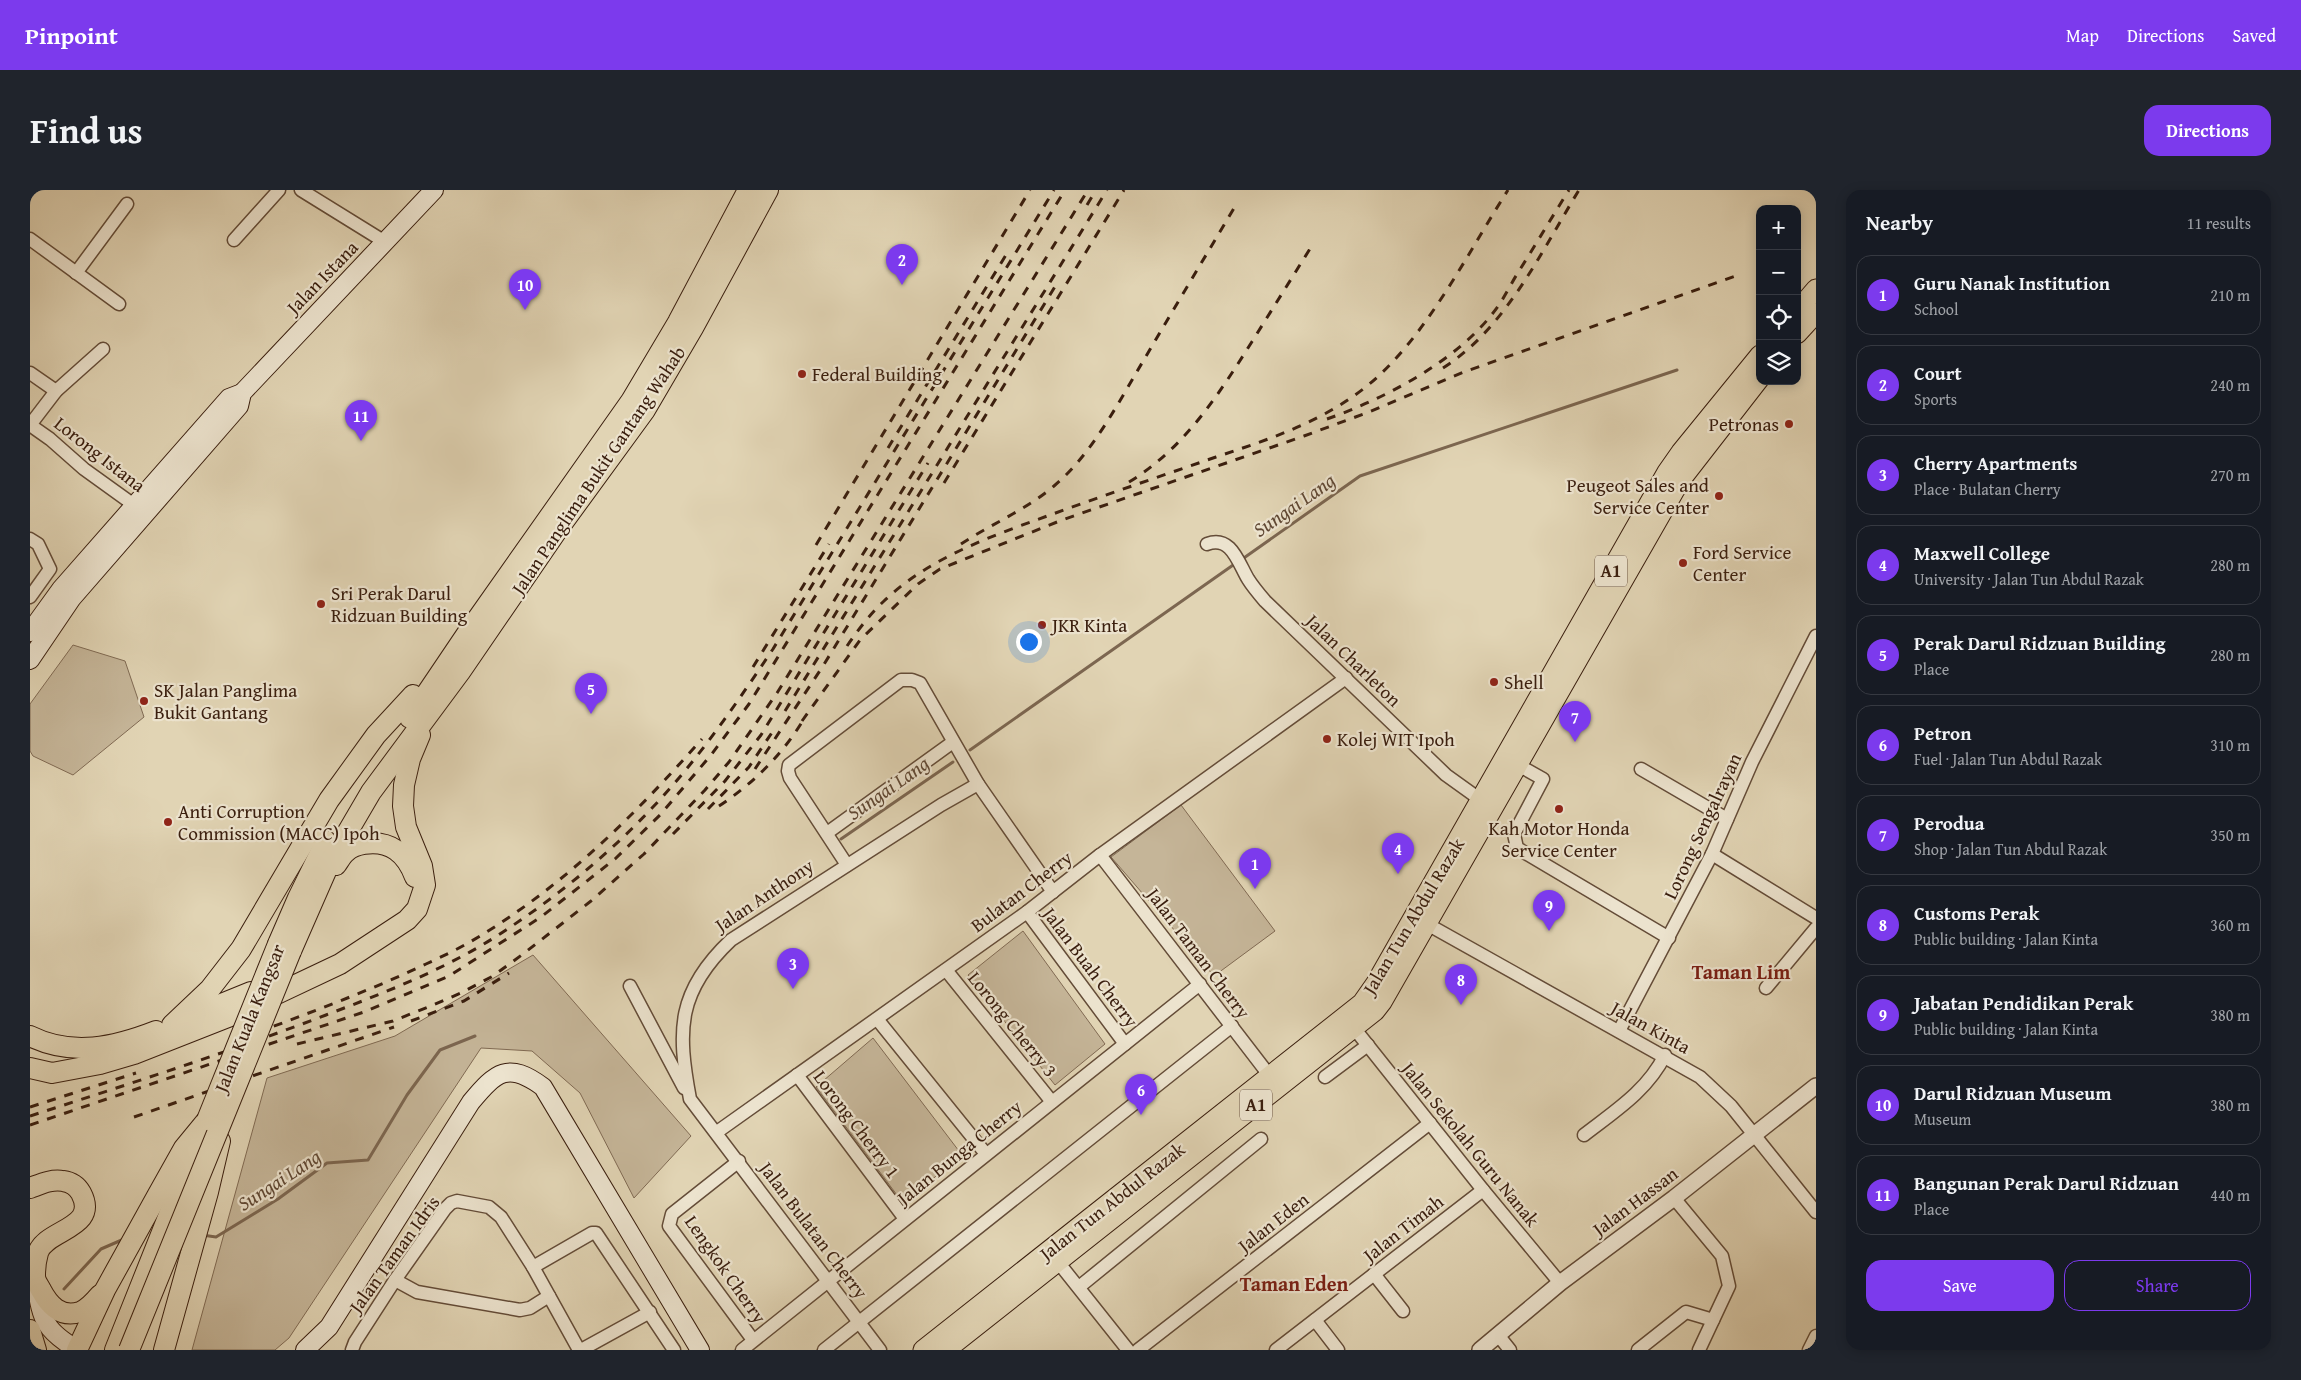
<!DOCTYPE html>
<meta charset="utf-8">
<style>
body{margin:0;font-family:"Gentium Book Plus",serif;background:#20242c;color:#f1f3f6}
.controls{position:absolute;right:15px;top:15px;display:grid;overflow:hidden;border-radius:10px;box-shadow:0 2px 12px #0003}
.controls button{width:45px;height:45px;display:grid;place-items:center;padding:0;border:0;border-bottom:1px solid #363941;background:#171b24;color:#f1f3f6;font:25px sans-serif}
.you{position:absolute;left:998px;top:451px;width:18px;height:18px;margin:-12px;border:4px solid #fff;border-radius:50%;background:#1a73e8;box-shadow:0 0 0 8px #1a73e833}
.badge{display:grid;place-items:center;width:32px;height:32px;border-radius:50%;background:#7c3aed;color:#fff;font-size:16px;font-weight:700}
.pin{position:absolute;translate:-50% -41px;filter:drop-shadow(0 1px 2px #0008)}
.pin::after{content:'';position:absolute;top:26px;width:18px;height:15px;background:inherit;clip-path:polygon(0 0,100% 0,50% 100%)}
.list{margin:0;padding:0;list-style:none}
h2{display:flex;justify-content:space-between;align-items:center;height:65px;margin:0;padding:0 20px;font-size:21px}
h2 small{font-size:16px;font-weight:400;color:#9ea1a6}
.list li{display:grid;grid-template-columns:32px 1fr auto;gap:15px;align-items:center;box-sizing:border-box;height:80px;margin:0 10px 10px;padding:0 10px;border:1px solid #363941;border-radius:15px}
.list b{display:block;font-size:19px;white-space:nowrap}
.list p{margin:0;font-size:16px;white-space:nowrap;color:#9ea1a6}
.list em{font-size:16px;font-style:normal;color:#9ea1a6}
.actions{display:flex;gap:10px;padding:15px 20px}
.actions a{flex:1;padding:11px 0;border:1px solid #7c3aed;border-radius:15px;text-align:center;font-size:18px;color:#7c3aed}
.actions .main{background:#7c3aed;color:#fff}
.icon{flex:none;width:28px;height:28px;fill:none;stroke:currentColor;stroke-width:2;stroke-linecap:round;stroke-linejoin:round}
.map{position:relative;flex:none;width:1786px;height:1160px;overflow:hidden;border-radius:15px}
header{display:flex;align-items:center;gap:30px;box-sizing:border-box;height:70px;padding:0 25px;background:#7c3aed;color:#fff}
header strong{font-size:24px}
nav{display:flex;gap:28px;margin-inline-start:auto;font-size:18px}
.intro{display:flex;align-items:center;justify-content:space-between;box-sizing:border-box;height:120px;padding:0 30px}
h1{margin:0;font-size:35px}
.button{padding:12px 22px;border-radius:15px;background:#7c3aed;color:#fff;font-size:18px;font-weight:700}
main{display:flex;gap:30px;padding:0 30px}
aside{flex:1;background:#171b24;border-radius:15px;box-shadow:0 2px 12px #0003}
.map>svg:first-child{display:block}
.green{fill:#c5b598;stroke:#806a53}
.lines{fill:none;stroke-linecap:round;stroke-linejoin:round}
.stream{stroke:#7c6650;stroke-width:3}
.minor-casing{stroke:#644c38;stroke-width:15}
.tertiary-casing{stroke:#644c38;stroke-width:18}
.secondary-casing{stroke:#3a1e0e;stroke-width:20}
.primary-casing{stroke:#3a1e0e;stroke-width:21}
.trunk-casing{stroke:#3a1e0e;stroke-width:22}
.minor{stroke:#ece3ce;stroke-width:12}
.tertiary{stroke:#ece3ce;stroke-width:15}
.secondary{stroke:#ece3ce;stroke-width:18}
.primary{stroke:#e1d4b4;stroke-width:19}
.trunk{stroke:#e1d4b4;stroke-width:20}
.rail{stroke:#3a1e0e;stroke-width:3;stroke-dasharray:9 9;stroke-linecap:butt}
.trunk-bridge-casing{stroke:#3a1e0e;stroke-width:22;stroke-linecap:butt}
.trunk-bridge{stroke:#e1d4b4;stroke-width:20}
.poi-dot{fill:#8f2418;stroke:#ece3ce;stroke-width:2}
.labels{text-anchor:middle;stroke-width:4.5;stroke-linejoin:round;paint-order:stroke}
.shield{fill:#ece3ce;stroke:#6f5948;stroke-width:1}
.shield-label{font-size:18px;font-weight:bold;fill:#3a1e0e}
.street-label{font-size:19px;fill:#3a1e0e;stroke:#ece3ce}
.poi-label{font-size:19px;fill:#3a1e0e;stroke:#ece3ce;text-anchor:start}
.water-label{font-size:20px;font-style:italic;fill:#604834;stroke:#ece3ce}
.neighbourhood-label{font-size:20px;font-weight:bold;fill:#7a1f14;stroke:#ece3ce}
</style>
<header>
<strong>Pinpoint</strong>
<nav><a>Map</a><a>Directions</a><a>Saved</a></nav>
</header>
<div class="intro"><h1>Find us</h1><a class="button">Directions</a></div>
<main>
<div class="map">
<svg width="1786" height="1160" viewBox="0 0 1786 1160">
<rect width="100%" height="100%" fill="#e1d4b4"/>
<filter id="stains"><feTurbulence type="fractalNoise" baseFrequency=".004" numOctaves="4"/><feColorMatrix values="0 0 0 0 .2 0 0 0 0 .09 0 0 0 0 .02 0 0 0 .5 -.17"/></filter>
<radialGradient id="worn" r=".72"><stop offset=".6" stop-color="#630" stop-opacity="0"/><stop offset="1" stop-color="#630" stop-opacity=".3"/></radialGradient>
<g class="green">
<path d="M 43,455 L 95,471 L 114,527 L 43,585 L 3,566 L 0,561 L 0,514 Z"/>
<path d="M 1151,615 L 1245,741 L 1184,786 L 1081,667 Z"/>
<path d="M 993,741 L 1075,854 L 1025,895 L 938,785 Z"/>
<path d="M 503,765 L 661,946 L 604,1008 L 550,903 L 502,861 L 451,858 L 259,1148 L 245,1160 L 162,1160 L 237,888 L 365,846 Z"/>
<path d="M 843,848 L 932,965 L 873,1013 L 786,897 Z"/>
</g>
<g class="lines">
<g class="stream">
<path d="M 1211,370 L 1330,286 L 1647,180"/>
<path d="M 940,560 L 1206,373"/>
<path d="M 811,649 L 923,572"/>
<path d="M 172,1045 L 186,1047 L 248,1009 L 297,973 L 338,970 L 377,905 L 410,860 L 445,846"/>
<path d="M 34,1099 L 71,1059 L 94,1049"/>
</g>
<defs>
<g id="minor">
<path d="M 271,0 L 355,52"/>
<path d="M 0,49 L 89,114"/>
<path d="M 204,50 L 249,0"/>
<path d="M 46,83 L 97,14"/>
<path d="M 0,183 L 26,201"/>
<path d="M 0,235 L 20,249 L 54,279 L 111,320"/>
<path d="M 0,235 L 26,201 L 73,159"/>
<path d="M 0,349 L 8,354 L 20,379 L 0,407"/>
<path d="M 1177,354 C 1201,345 1208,372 1218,389 C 1223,397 1229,404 1235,411 L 1416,585 L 1455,613"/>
<path d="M 1488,575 L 1513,589 L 1484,644 L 1487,658 L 1639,748"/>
<path d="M 1611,579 L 1697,629"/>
<path d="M 797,643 L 923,552"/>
<path d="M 1682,664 L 1786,728"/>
<path d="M 1070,665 L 1239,885"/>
<path d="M 817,675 L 760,588 L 758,581 L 759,575 L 871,490 L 882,490 L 890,493 L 948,594 L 1023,702"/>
<path d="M 997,722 L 1095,854"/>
<path d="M 1397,734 L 1670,887 L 1701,916 L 1786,1022"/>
<path d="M 916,780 L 1022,912"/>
<path d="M 600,796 L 654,898"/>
<path d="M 1736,798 L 1786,738"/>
<path d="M 847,829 L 956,964"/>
<path d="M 1324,838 L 1453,1000 L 1530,1093"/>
<path d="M 1589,841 L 1682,664 L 1722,572 L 1786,446"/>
<path d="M 767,885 L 875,1029"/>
<path d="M 1295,887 L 1338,855"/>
<path d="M 687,942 L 997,722 L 1070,665 L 1316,488"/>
<path d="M 1554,945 C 1585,921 1617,901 1635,865"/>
<path d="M 709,971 L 642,1024 L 639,1036 L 723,1150"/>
<path d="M 1644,1008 L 1692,1066 L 1699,1096 L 1669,1160"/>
<path d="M 1028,1072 L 1098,1160"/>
<path d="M 503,1077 L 562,1043 L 566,1043 L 644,1160"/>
<path d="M 1344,1084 L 1373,1121"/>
<path d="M 365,1090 L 387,1102 L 490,1120 L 500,1118 L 519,1106"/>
<path d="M 1049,1097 L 1231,949"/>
<path d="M 1285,1130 L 1308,1160"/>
<path d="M 1468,1145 L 1480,1160"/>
<path d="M 322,1160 L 325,1152 L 365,1090 L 415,1019 L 421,1013 L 427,1011 L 459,1017 L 471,1027 L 503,1077 L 549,1160"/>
<path d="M 551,1160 L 620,1122"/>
<path d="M 712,1160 L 1170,794"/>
<path d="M 794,1160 L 1202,836"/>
<path d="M 850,1160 L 660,909 C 647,840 647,801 701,750 L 911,615 L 948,594"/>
<path d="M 1108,1160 L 1400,933"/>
<path d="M 1246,1160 L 1453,1000"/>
<path d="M 1608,1160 L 1656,1122 L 1683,1130"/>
<path d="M 1779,1160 L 1786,1146"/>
</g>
<path id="tertiary" d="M 1450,1160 L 1530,1093 L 1644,1008 L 1786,896"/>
<g id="secondary">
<path d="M 0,442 L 31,399 L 199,208 L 212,203"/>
<path d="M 0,470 L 42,408 L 209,216 L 212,203 L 404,0"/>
<path d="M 6,1094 C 12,1131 15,1141 48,1160"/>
<path d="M 275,1160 L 299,1137 L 441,912 C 466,882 478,871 513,897 L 670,1160"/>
</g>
<g id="primary">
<path d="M 1767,121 L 1786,99"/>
<path d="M 1767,144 L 1786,123"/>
<path d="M 893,1160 L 1332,813 L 1346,793 L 1637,282 L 1651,262 L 1730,165"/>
<path d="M 916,1160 L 1345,821 L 1352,812 L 1650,291 L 1730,188"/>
</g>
<g id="trunk">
<path d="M 380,528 L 436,445 L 601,211 L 648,132 L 718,0"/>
<path d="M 306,675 C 309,671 312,665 316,662 C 320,658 328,655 334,654 C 360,650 376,663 385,687"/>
<path d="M 248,754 L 268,708 L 296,651"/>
<path d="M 261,761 L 300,672 L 341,602 L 430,482 L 526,342 L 615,220 L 663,138 L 738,0"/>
<path d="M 162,826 L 221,802"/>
<path d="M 142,835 L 180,799 L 211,759 L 299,610 L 346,545 L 383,505"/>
<path d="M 0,846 C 42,867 85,857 126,841"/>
<path d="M 0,878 L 22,883 L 70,874 L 104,864 L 198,827 L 310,774 L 377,730 L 387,719 L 395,695 L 392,676 L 376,637 L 373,616 L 374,595 L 380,569 L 390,545"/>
<path d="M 0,998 C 11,994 21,989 33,991 C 41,992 47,996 51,1003 C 70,1039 15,1039 8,1063 C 6,1070 5,1079 5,1086 C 5,1091 9,1096 11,1100 C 19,1115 30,1128 50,1122 C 58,1119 64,1112 70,1105"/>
<path d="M 0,1140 L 6,1160"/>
<path d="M 47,1160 L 75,1100 L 127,1006 L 154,958 L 177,930"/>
<path d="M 85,1160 L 166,957"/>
<path d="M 134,1160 L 178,1002 L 190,951"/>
</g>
</defs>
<use href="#minor" class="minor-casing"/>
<use href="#tertiary" class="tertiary-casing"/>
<use href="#secondary" class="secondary-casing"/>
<use href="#primary" class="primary-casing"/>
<use href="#trunk" class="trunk-casing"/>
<use href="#minor" class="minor"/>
<use href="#tertiary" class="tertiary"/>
<use href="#secondary" class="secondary"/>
<use href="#primary" class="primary"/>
<use href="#trunk" class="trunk"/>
<g class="rail">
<path d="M 1057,15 L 1066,0"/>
<path d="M 1413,178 C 1476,138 1511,62 1549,0"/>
<path d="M 1297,229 C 1354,209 1425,172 1463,123 C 1473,111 1480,95 1489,81 C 1506,54 1522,27 1539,0"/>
<path d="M 858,258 L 979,60"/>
<path d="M 1099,292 C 1155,258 1189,204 1223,150 C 1243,118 1263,86 1283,54"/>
<path d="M 914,293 L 1094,0"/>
<path d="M 931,354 C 961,334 996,320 1024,296 C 1062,264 1087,215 1112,173 C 1143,120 1175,67 1207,13"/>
<path d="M 786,355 L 1000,0"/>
<path d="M 817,456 C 828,440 840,424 854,411 C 900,367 962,346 1020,325 C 1075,305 1131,286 1186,267 C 1240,249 1292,232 1337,196 C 1396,148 1437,64 1478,0"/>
<path d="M 723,477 L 799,354"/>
<path d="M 755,521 L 1077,0"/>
<path d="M 772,531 L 830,450 L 888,394 L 910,379 L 1032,330 L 1274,246 L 1339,222 L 1434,182 L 1711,84"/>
<path d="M 725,579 L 793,476 L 1026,95"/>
<path d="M 689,616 C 724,593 754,563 775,527"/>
<path d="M 678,619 L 719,577 L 745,538"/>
<path d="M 643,644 L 695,591 L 731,545 L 898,273"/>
<path d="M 381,831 L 434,811 L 479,783"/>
<path d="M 210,849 C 273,825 335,803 396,774 C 411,767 426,760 440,752 C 532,698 602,628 672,549"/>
<path d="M 267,854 L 363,831 L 398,817 L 431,803 L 463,786 L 493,764 L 561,711 L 614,664 L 675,600 L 699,572 L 747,503 L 1058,0"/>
<path d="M 0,917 L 106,883"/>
<path d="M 0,926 C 99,894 199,862 296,825 C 359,801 421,777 476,740 C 529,705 579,664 622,618 C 668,570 706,514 743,459 L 1024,0"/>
<path d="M 104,927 L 364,837"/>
<path d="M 0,935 L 334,822 L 419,786 L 511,727 L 585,669 L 630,625 L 681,565 L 719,514 L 1035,0"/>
</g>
<defs>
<g id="trunk-bridge">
<path d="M 177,930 L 248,754"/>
<path d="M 99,1160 L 261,761"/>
</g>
</defs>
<use href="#trunk-bridge" class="trunk-bridge-casing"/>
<use href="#trunk-bridge" class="trunk-bridge"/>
</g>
<g class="poi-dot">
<circle cx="772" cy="184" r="5"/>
<circle cx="1759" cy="234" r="5"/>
<circle cx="1689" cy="306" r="5"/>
<circle cx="1653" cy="373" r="5"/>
<circle cx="291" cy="414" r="5"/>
<circle cx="1012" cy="435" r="5"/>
<circle cx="1464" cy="492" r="5"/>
<circle cx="114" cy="511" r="5"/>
<circle cx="1297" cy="549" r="5"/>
<circle cx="1529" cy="619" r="5"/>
<circle cx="138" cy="632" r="5"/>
</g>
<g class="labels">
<g class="shield">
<rect x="1565" y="365.5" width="32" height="31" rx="4"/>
<rect x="1210" y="899.5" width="32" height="31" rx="4"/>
</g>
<g class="shield-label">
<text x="1581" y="387">A1</text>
<text x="1226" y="921">A1</text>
</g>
<g class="street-label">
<text transform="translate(292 87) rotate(-46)" y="7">Jalan Istana</text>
<text transform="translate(70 264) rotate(38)" y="7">Lorong Istana</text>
<text transform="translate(568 280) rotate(-56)" y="7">Jalan Panglima Bukit Gantang Wahab</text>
<text transform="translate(1324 470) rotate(44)" y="7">Jalan Charleton</text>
<text transform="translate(1672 636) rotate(-65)" y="7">Lorong Sengalrayan</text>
<text transform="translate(991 701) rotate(-37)" y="7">Bulatan Cherry</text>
<text transform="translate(734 705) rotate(-34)" y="7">Jalan Anthony</text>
<text transform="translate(1383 726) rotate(-59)" y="7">Jalan Tun Abdul Razak</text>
<text transform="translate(1169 763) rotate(53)" y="7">Jalan Taman Cherry</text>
<text transform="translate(1061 777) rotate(53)" y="7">Jalan Buah Cherry</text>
<text transform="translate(219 828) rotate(-68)" y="7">Jalan Kuala Kangsar</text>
<text transform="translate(983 834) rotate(51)" y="7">Lorong Cherry 3</text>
<text transform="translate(1621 837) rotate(29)" y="7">Jalan Kinta</text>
<text transform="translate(827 934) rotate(53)" y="7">Lorong Cherry 1</text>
<text transform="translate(1441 954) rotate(51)" y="7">Jalan Sekolah Guru Nanak</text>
<text transform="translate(929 962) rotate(-39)" y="7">Jalan Bunga Cherry</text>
<text transform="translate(1082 1011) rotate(-38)" y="7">Jalan Tun Abdul Razak</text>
<text transform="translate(1605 1011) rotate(-37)" y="7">Jalan Hassan</text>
<text transform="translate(1243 1032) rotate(-38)" y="7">Jalan Eden</text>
<text transform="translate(1373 1038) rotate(-38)" y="7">Jalan Timah</text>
<text transform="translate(784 1040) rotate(53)" y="7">Jalan Bulatan Cherry</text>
<text transform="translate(364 1064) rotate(-54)" y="7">Jalan Taman Idris</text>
<text transform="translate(696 1079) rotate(55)" y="7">Lengkok Cherry</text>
</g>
<g class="poi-label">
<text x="782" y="191">Federal Building</text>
<text x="1749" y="241" text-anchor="end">Petronas</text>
<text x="1679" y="302" text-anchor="end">Peugeot Sales and<tspan x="1679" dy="22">Service Center</tspan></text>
<text x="1663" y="369">Ford Service<tspan x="1663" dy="22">Center</tspan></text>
<text x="301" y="410">Sri Perak Darul<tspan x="301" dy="22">Ridzuan Building</tspan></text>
<text x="1022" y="442">JKR Kinta</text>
<text x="1474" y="499">Shell</text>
<text x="124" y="507">SK Jalan Panglima<tspan x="124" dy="22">Bukit Gantang</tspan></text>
<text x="1307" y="556">Kolej WIT Ipoh</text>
<text x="148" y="628">Anti Corruption<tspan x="148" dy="22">Commission (MACC) Ipoh</tspan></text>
<text x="1529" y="645" text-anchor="middle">Kah Motor Honda<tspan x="1529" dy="22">Service Center</tspan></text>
</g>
<g class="water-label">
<text transform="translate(1264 315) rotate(-35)" y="7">Sungai Lang</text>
<text transform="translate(858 598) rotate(-35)" y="7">Sungai Lang</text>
<text transform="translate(249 990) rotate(-33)" y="7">Sungai Lang</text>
</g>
<g class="neighbourhood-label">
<text x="1711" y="789">Taman Lim</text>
<text x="1264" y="1101">Taman Eden</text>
</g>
</g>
<rect width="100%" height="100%" filter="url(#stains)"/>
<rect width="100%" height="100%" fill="url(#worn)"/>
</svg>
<div class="controls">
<button>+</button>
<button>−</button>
<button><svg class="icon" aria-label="locate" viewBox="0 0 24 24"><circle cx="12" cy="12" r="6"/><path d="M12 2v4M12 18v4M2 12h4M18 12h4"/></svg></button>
<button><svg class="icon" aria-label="layers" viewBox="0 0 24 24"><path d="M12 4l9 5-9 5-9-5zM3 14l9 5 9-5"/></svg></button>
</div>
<div class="you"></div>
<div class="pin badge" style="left:1225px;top:699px">1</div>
<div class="pin badge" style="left:872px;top:95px">2</div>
<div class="pin badge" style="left:763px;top:799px">3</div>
<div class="pin badge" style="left:1368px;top:684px">4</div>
<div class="pin badge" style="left:561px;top:524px">5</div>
<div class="pin badge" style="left:1111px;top:925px">6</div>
<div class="pin badge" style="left:1545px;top:552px">7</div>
<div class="pin badge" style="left:1431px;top:815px">8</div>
<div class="pin badge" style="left:1519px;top:741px">9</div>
<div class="pin badge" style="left:495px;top:120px">10</div>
<div class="pin badge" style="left:331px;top:251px">11</div>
</div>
<aside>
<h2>Nearby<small>11 results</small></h2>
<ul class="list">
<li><span class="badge">1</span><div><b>Guru Nanak Institution</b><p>School</p></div><em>210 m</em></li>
<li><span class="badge">2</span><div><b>Court</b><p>Sports</p></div><em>240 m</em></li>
<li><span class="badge">3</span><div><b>Cherry Apartments</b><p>Place · Bulatan Cherry</p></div><em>270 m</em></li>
<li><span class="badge">4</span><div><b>Maxwell College</b><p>University · Jalan Tun Abdul Razak</p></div><em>280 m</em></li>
<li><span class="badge">5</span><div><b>Perak Darul Ridzuan Building</b><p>Place</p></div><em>280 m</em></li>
<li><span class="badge">6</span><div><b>Petron</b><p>Fuel · Jalan Tun Abdul Razak</p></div><em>310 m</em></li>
<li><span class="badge">7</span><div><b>Perodua</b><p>Shop · Jalan Tun Abdul Razak</p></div><em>350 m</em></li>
<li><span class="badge">8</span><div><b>Customs Perak</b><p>Public building · Jalan Kinta</p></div><em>360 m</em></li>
<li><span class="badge">9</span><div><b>Jabatan Pendidikan Perak</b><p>Public building · Jalan Kinta</p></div><em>380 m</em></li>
<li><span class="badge">10</span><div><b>Darul Ridzuan Museum</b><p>Museum</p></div><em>380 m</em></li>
<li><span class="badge">11</span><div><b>Bangunan Perak Darul Ridzuan</b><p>Place</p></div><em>440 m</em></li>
</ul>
<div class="actions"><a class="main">Save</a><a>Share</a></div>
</aside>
</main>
